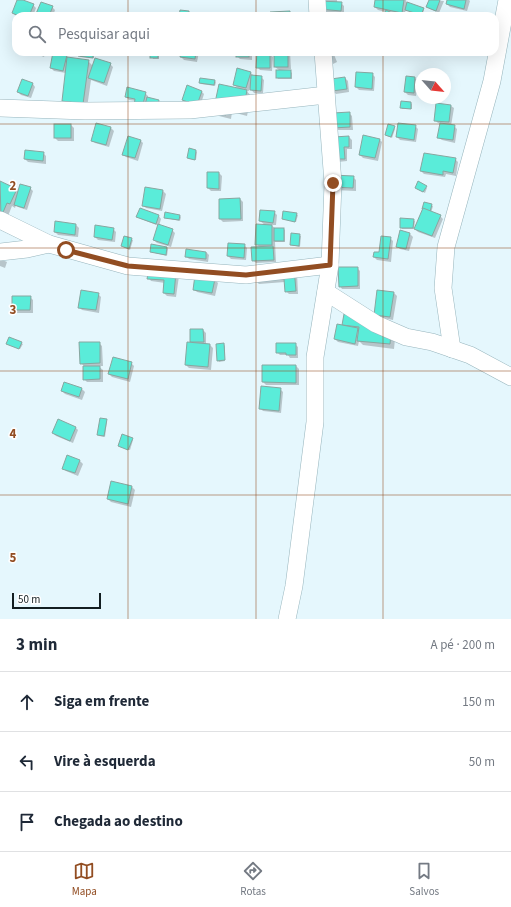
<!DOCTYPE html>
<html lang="pt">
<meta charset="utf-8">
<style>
body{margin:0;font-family:"Source Sans 3",sans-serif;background:#f2f2f3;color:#1f2937}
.compass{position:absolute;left:415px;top:68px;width:36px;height:36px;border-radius:50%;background:#fff;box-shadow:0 4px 16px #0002;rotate:117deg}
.scale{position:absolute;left:12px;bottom:10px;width:89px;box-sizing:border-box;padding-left:4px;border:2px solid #131e21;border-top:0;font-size:11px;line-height:14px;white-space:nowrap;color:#131e21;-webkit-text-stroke:3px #fff;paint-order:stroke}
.stop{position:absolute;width:12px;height:12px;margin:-9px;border:3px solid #924d22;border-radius:50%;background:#fff}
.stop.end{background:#924d22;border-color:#fff;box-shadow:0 1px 4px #0008}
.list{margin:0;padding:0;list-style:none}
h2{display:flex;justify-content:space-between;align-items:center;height:52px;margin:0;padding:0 16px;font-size:17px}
h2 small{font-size:13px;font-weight:400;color:#747a83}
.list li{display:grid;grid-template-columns:26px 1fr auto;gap:12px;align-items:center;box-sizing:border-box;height:60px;padding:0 16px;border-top:1px solid #e0e1e3}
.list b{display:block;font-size:15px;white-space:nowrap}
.list em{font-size:13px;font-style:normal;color:#747a83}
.icon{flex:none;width:22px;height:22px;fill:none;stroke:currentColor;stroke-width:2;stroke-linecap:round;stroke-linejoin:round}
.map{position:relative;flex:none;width:511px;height:619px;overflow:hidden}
.search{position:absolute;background:#fff;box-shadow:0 4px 16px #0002;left:12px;right:12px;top:12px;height:44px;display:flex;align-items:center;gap:10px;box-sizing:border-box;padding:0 14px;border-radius:12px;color:#747a83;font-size:15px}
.sheet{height:232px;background:#fff}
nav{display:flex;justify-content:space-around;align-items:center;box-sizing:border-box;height:56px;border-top:1px solid #e0e1e3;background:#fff;font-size:11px;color:#747a83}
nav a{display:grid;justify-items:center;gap:2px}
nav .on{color:#924d22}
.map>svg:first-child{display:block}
.shadow{fill:#0003}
.building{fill:#5aecd9;stroke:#88a6a0}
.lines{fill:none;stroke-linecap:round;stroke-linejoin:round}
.minor-casing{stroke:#97b5bd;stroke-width:18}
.minor{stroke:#fff;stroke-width:17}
.route{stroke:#924d22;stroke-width:5}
.grid{fill:none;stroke:#924d22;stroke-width:1;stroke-opacity:0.55}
.grid-label{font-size:13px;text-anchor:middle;font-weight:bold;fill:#924d22;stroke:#fff;stroke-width:3;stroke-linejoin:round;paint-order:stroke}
</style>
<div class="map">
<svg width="511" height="619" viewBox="0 0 511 619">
<rect width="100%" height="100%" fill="#e5f7fd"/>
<g class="shadow">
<path d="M 18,0 L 33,5 L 36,8 L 33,16 L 16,16 L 13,13 Z"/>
<path d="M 324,0 L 337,0 L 337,3 L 341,3 L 344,6 L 344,13 L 323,12 Z"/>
<path d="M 376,0 L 406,0 L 407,3 L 424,10 L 422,16 L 406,9 L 404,16 L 393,13 L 396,16 L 384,16 L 386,12 L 378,10 L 375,7 Z"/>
<path d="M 430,0 L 444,1 L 439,13 L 430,9 L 427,6 Z"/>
<path d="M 448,0 L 469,0 L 470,1 L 467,11 L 450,7 L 447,4 Z"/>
<path d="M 52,7 L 55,10 L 53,16 L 36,16 Z"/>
<path d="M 31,52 L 46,52 L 44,57 Z"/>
<path d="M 79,52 L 93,52 L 94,53 L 94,58 L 80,57 Z"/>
<path d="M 151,52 L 159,52 L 159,59 L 153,59 Z"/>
<path d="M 182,52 L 199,52 L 197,62 L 184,60 L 181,57 Z"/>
<path d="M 202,52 L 252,52 L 252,60 L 240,59 L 237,56 Z"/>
<path d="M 275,52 L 290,52 L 291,69 L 279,70 L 275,67 Z"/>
<path d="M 333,52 L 337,62 L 333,64 L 328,54 Z"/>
<path d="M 270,54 L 273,57 L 272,71 L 260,70 L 257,67 Z"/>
<path d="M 66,56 L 69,58 L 88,61 L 93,66 L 110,64 L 113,67 L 107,86 L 91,80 L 87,108 L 68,106 L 63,101 L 66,73 L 54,71 L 51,68 Z"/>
<path d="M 290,71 L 292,73 L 292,79 L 278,79 L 277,77 Z"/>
<path d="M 250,72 L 253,75 L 261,77 L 264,80 L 263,93 L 254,93 L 250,88 L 249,91 L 246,90 L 251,96 L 247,116 L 232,112 L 231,119 L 219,116 L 214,112 L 239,89 L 234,85 Z"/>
<path d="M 372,74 L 375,77 L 374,91 L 359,90 L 356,87 Z"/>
<path d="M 407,77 L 415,78 L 418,81 L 416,96 L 408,95 L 405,92 Z"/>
<path d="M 345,78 L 348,81 L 349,92 L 336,94 L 333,91 Z"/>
<path d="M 420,78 L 421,78 L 421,94 L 420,93 Z"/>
<path d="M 201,79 L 215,81 L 216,82 L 215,86 L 201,84 L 200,83 Z"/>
<path d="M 33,84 L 35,87 L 31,98 L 21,95 L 18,92 Z"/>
<path d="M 201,91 L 204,94 L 200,107 L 186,103 L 183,100 Z"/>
<path d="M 145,93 L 148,96 L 148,98 L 159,101 L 162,104 L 136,101 L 129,100 L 126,97 Z"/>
<path d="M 402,102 L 411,103 L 412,104 L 412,109 L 402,109 L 401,107 Z"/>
<path d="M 451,106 L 454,108 L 451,126 L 454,126 L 457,129 L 455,143 L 442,140 L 439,138 L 441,124 L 438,123 L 435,120 Z"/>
<path d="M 349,113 L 352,116 L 353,130 L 337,130 L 334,127 Z"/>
<path d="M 71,125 L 74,128 L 74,141 L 58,141 L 55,138 Z"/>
<path d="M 415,126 L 418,129 L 416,142 L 400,140 L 397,137 Z"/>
<path d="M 394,127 L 395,129 L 392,138 L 387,136 L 386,135 Z"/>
<path d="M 111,128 L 114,131 L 109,147 L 95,143 L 92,140 Z"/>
<path d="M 349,137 L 352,140 L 352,149 L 347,149 L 347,161 L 338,162 L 335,159 Z"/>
<path d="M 379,139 L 382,142 L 378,161 L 363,158 L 360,155 Z"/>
<path d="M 140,140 L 143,143 L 138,161 L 126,157 L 123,154 Z"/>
<path d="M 196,151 L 197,152 L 196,160 L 189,159 L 188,158 Z"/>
<path d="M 43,153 L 46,156 L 46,164 L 28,162 L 25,159 Z"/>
<path d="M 455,159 L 458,162 L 456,176 L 446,174 L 445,177 L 424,174 L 421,171 Z"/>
<path d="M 219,173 L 222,176 L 221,191 L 211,191 L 208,188 Z"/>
<path d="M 353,177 L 356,180 L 356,191 L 334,190 Z"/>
<path d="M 0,182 L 16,189 L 19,192 L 30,188 L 33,191 L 27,210 L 18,207 L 16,205 L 15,208 L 12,206 L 6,221 L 0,218 Z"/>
<path d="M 426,187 L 427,188 L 425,193 L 417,189 Z"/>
<path d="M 163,191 L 166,194 L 162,211 L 146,208 L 143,205 Z"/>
<path d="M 240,199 L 243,202 L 243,221 L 223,222 L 220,219 Z"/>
<path d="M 425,203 L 433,206 L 431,213 L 440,216 L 443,219 L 435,238 L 418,232 L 415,229 Z"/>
<path d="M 274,212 L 277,215 L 276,225 L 271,225 L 276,229 L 284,229 L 285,230 L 285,242 L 275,242 L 276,262 L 256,263 L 253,260 L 260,247 L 256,244 L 265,225 L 260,221 Z"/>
<path d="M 296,214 L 298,215 L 296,222 L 283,219 Z"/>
<path d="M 138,216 L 159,216 L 161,219 L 159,226 L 172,230 L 175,233 L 171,247 L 157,243 L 154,240 L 159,226 L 141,219 Z"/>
<path d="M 180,216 L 181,217 L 180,221 L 165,218 Z"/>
<path d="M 413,220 L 415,221 L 414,229 L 402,229 L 401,227 Z"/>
<path d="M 56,222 L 76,225 L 79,228 L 78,237 L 58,235 L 55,232 Z"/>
<path d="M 113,229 L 116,232 L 115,242 L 98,240 L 95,237 Z"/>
<path d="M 292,234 L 301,236 L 300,247 L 291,245 Z"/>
<path d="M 410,234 L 413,237 L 409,251 L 400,249 L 397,246 Z"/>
<path d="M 125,237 L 133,240 L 130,250 L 122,246 Z"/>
<path d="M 390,238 L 393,241 L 391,262 L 377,260 L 374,257 L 380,253 Z"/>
<path d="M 244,245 L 247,248 L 246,260 L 231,259 L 228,256 Z"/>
<path d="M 167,248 L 168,249 L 167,256 L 151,252 Z"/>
<path d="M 206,252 L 209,255 L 208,262 L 189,259 L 186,256 Z"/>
<path d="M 0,259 L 7,262 L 5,268 L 0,266 Z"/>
<path d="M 357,268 L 360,271 L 360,289 L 342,289 L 340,286 Z"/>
<path d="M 297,272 L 298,294 L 289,294 L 286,291 L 285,282 L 259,284 L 256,281 Z"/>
<path d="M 179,276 L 176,297 L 167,296 L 164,293 L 165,283 L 151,281 L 149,278 Z"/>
<path d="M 215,280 L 218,283 L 215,296 L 197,292 L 194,289 Z"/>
<path d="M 394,293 L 397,296 L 393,320 L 378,317 L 375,314 Z"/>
<path d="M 98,294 L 101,297 L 99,313 L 82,310 L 79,307 Z"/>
<path d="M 30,297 L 33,300 L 33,313 L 16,313 L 13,310 Z"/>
<path d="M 344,315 L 395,339 L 394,349 L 363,345 L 359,341 L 358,346 L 338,342 L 335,339 L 345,327 L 343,325 Z"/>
<path d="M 203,330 L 206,333 L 206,345 L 210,345 L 213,348 L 211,370 L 189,368 L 186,365 L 194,344 L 191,341 Z"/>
<path d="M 21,343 L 23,344 L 20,349 L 9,345 Z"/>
<path d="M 99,343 L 102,346 L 103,366 L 98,366 L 103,370 L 103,382 L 87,382 L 84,379 L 84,366 L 81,363 Z"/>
<path d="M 223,344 L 225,346 L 225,361 L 219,362 L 218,360 Z"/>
<path d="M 295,344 L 298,347 L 298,358 L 290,358 L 288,355 L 280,355 L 277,352 Z"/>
<path d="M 131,363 L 134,366 L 130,382 L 112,377 L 109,374 Z"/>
<path d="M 296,366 L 299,369 L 299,385 L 266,385 L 263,382 Z"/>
<path d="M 82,389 L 85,392 L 82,400 L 65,394 L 62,391 Z"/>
<path d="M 280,389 L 283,392 L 281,413 L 263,411 L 260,408 Z"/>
<path d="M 106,420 L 107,421 L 105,437 L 99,436 L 98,435 Z"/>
<path d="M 75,427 L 78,430 L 73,443 L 56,436 L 53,433 Z"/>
<path d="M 132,439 L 133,440 L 130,450 L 120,447 Z"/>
<path d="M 80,461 L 83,464 L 78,476 L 66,471 L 63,468 Z"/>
<path d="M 112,483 L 132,487 L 135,490 L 131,507 L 111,502 L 108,499 Z"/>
</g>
<g class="building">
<path d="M 17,0 L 23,0 L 34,4 L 29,16 L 19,16 L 12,13 Z"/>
<path d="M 375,0 L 404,0 L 402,13 L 374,7 Z"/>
<path d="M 429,0 L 440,0 L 436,11 L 426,7 Z"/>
<path d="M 447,0 L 466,0 L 464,9 L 446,4 Z"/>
<path d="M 319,1 L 342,2 L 341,11 L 319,9 Z"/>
<path d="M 41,2 L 53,6 L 49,16 L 35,16 Z"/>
<path d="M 407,2 L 424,8 L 421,15 L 405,10 Z"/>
<path d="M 180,10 L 189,11 L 189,16 L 179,16 Z"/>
<path d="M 386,10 L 396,15 L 396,16 L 383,16 Z"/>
<path d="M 290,11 L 290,16 L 270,16 L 270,12 Z"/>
<path d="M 53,52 L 67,55 L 63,71 L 50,68 Z"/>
<path d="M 78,52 L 93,52 L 93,58 L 78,56 Z"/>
<rect x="150" y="52" width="8" height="6"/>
<path d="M 181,52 L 196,52 L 195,59 L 180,57 Z"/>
<rect x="236" y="52" width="13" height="5"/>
<path d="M 257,52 L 270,53 L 270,68 L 256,68 Z"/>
<rect x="274" y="52" width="14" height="15"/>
<path d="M 67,57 L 89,60 L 83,104 L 62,101 Z"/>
<path d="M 95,58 L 111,63 L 104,83 L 88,78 Z"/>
<path d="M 237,68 L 251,72 L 246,88 L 233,85 Z"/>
<rect x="276" y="70" width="15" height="8"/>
<path d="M 356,72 L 373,73 L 372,89 L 355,87 Z"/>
<path d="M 251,75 L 262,76 L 261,91 L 250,90 Z"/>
<path d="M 406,76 L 415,77 L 414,93 L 404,92 Z"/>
<path d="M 345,77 L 347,89 L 332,91 L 331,79 Z"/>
<path d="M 200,78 L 215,80 L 214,85 L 199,83 Z"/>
<path d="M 22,79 L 33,83 L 28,96 L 17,92 Z"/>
<path d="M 219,84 L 247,90 L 243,112 L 227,108 L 226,115 L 213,112 Z"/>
<path d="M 187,85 L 202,91 L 197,105 L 182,100 Z"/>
<path d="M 127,87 L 146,92 L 142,108 L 134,106 L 135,99 L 125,97 Z"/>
<path d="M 147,97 L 159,100 L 156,112 L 144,109 Z"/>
<path d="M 401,101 L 411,102 L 411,109 L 400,108 Z"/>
<path d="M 436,103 L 451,105 L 449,122 L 434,121 Z"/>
<path d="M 350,112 L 350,127 L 333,128 L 333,113 Z"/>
<path d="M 96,123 L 111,127 L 106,145 L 91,141 Z"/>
<path d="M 398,123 L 416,125 L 414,140 L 396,137 Z"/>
<path d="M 440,123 L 455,125 L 453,140 L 437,138 Z"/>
<rect x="54" y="124" width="17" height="14"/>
<path d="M 388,124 L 395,126 L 391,137 L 385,135 Z"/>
<path d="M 363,135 L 380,139 L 375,158 L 359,155 Z"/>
<path d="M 128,136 L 141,140 L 135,158 L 122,155 Z"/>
<path d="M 349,136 L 349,147 L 344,147 L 345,159 L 334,159 L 334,137 Z"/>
<path d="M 189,148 L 196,150 L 195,160 L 187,158 Z"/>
<path d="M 25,150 L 44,152 L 43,161 L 24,159 Z"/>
<path d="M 424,153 L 456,158 L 453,173 L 443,171 L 443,175 L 420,171 Z"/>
<path d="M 207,172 L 219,172 L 219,189 L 207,188 Z"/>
<path d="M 331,175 L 354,176 L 353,188 L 330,187 Z"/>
<path d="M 0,181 L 17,189 L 10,204 L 7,203 L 1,217 Z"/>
<path d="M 418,181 L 427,186 L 423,192 L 415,188 Z"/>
<path d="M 20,184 L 31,187 L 24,208 L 14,205 Z"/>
<path d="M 145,187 L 163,190 L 160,209 L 142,206 Z"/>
<path d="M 240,198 L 241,219 L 219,219 L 219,199 Z"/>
<path d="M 424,202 L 432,204 L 430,212 L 422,209 Z"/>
<path d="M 140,208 L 159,215 L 156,224 L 136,217 Z"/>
<path d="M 423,208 L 441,215 L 432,236 L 414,229 Z"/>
<path d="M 260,210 L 275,211 L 273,223 L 259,221 Z"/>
<path d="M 283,211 L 297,213 L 295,222 L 282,219 Z"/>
<path d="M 165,212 L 180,215 L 179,220 L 164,218 Z"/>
<path d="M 400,218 L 414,219 L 413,228 L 400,228 Z"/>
<path d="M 55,221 L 76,224 L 75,235 L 54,232 Z"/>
<path d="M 158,224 L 173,229 L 168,245 L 153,240 Z"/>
<path d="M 256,224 L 272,225 L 272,245 L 255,245 Z"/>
<path d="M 95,225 L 114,228 L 112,240 L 94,237 Z"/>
<rect x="274" y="228" width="10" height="13"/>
<path d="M 400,230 L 410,233 L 406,249 L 396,247 Z"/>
<path d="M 291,233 L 300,234 L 299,246 L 290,245 Z"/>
<path d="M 124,236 L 132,238 L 129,249 L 121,246 Z"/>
<path d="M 381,236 L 391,237 L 388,259 L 373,257 L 374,252 L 379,252 Z"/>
<path d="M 228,243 L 245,244 L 244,258 L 227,256 Z"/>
<path d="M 151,244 L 167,247 L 166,255 L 150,252 Z"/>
<path d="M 273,246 L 274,260 L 252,261 L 251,247 Z"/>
<path d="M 186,249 L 206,252 L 206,259 L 185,257 Z"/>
<path d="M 338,267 L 358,267 L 358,286 L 339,287 Z"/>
<path d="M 294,268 L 296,291 L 285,292 L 284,279 L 255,281 Z"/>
<path d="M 149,269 L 176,272 L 174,294 L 163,293 L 164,280 L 147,279 Z"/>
<path d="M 195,275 L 215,279 L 212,293 L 193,290 Z"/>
<path d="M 81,290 L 99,293 L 96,310 L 78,308 Z"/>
<path d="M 377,290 L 394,292 L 390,317 L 374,315 Z"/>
<path d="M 12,296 L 31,296 L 30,310 L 12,310 Z"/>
<path d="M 344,314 L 378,318 L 391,333 L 390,344 L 357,341 L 359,327 L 342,325 Z"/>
<path d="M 337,324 L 358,328 L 355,344 L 334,339 Z"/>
<path d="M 190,329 L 203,329 L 204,342 L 190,342 Z"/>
<path d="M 9,337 L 22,342 L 19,349 L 6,344 Z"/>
<path d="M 79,342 L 100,342 L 100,363 L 80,364 Z"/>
<path d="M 187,342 L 210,344 L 208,367 L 185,365 Z"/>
<path d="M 224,343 L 225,360 L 217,361 L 216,344 Z"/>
<path d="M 276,343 L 296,343 L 296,355 L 286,355 L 286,353 L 276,353 Z"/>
<path d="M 113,357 L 132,362 L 128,379 L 108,374 Z"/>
<path d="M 262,365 L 296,365 L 296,383 L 262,382 Z"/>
<path d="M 83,366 L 100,366 L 100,379 L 83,380 Z"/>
<path d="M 64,382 L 82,388 L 79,397 L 61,391 Z"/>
<path d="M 261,386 L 281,388 L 279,411 L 259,409 Z"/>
<path d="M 100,418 L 107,419 L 104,436 L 97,435 Z"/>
<path d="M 58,419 L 76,427 L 70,441 L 52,433 Z"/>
<path d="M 122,434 L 133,438 L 128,450 L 118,446 Z"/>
<path d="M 67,455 L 80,460 L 75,473 L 62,469 Z"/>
<path d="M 111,481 L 132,486 L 128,504 L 107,499 Z"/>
</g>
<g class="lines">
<defs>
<g id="minor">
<path d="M 317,0 L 318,16"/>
<path d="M 0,108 L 85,111 L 190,110 L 326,95"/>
<path d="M 0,220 L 49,244 L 128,266 L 246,275 L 330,265"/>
<path d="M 0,252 L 27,249 L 49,244"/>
<path d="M 326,292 L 376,324 L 406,337 L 432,342 L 470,355 L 511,377"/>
<path d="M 452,349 L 443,288 L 446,247 L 492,81 L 507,0"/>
<path d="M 287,619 L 294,586 L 315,422 L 315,357 L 330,265 L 333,183 L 323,52"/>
</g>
</defs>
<use href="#minor" class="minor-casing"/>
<use href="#minor" class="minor"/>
</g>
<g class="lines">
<path class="route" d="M 66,250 L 128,266 L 246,275 L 330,265 L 333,183"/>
</g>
<path class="grid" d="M 128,0 L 128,16M 256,0 L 256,16M 383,0 L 383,16M 128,52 L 128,619M 256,52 L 256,619M 383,52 L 383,619M 0,124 L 511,124M 0,248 L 511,248M 0,371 L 511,371M 0,495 L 511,495"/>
<g class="grid-label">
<text x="13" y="190">2</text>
<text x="13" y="314">3</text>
<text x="13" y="438">4</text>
<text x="13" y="562">5</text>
</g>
</svg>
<svg class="compass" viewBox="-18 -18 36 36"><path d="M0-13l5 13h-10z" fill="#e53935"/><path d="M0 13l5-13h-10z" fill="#747a83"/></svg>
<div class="scale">50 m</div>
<div class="stop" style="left:66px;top:250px"></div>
<div class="stop end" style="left:333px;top:183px"></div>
<div class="search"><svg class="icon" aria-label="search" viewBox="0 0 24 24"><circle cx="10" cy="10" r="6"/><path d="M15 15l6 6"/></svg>Pesquisar aqui</div>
</div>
<section class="sheet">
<h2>3 min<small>A pé · 200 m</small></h2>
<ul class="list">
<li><svg class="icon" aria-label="ahead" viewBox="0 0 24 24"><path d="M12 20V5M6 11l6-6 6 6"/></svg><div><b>Siga em frente</b></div><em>150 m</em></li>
<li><svg class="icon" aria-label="left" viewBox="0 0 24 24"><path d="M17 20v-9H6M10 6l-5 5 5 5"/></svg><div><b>Vire à esquerda</b></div><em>50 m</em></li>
<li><svg class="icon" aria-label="arrive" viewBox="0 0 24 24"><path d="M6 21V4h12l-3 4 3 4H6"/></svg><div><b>Chegada ao destino</b></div></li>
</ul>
</section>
<nav>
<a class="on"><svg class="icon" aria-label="map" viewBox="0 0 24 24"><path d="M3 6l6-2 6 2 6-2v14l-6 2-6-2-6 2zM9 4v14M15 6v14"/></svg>Mapa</a>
<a><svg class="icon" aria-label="directions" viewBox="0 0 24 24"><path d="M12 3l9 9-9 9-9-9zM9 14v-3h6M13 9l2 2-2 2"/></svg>Rotas</a>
<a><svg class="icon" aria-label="saved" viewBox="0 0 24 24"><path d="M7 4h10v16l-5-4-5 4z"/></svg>Salvos</a>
</nav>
